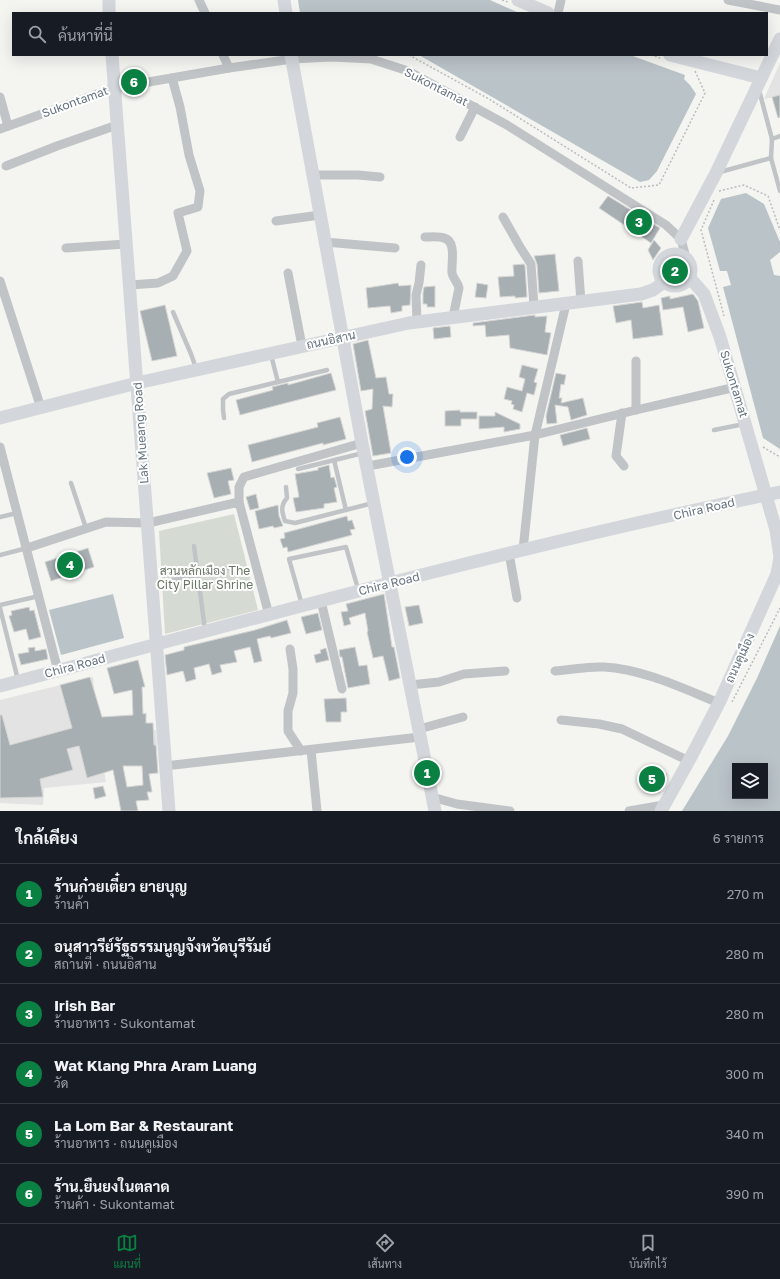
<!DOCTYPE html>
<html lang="th">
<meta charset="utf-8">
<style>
body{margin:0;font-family:"Golos Text",Sarabun,sans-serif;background:#242831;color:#f1f3f6}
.controls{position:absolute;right:12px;bottom:12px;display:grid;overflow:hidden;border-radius:0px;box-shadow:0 4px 16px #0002}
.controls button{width:36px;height:36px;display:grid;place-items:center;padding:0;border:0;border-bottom:1px solid #363941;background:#171b24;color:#f1f3f6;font:20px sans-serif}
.you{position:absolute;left:407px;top:457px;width:14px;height:14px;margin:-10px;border:3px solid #fff;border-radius:50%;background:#1a73e8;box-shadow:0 0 0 6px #1a73e833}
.badge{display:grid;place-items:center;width:26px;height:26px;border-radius:50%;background:#0b8043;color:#fff;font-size:13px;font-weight:700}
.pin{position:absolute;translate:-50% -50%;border:2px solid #fff;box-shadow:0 1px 4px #0006}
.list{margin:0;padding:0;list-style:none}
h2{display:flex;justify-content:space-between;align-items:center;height:52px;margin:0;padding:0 16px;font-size:17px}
h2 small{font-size:13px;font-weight:400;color:#9ea1a6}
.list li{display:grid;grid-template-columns:26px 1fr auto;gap:12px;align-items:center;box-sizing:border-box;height:60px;padding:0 16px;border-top:1px solid #363941}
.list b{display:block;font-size:15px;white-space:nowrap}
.list p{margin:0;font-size:13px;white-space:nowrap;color:#9ea1a6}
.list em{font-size:13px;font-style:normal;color:#9ea1a6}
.icon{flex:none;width:22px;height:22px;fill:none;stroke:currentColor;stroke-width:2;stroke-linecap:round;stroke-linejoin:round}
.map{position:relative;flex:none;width:780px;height:811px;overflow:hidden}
.search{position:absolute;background:#171b24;box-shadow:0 4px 16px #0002;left:12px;right:12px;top:12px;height:44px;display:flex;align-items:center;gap:10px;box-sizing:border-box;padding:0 14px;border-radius:0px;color:#9ea1a6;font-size:15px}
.sheet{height:412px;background:#171b24}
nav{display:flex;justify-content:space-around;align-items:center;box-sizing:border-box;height:56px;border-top:1px solid #363941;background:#171b24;font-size:11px;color:#9ea1a6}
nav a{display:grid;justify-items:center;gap:2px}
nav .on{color:#0b8043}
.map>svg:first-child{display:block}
.built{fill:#e2e3e2}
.green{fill:#d5dbd2}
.water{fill:#bac3c8;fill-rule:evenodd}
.building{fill:#a8afb3;stroke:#d6d6d4;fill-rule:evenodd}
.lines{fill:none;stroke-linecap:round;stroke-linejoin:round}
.path{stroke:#babcbe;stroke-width:1.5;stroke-dasharray:2 2;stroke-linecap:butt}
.lane{stroke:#c0c4c7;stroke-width:4.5}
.street{stroke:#c0c4c7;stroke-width:9}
.secondary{stroke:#d3d7db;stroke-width:13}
.labels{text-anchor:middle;stroke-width:4;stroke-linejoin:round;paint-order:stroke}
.street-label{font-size:12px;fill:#667480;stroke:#fff}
.park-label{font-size:12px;fill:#687764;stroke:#fff}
</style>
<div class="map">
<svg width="780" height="811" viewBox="0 0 780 811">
<rect width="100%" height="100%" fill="#f4f4f1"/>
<g class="built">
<path d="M 780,63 L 780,96 L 764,99 Z"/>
<path d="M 93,677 L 98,731 L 156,730 L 157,745 L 100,747 L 106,782 L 44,788 L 43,805 L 0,803 L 0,700 Z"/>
</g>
<path class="green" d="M 234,514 L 258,610 L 165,634 L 159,531 Z"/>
<g class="water">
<path d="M 298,0 L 490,0 L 519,13 L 300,13 Z"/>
<path d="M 419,55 L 630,55 L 685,75 L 684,79 L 690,85 L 696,94 L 657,171 L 649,180 L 640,182 Z"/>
<path d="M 746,193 L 764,204 L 780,242 L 780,252 L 770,260 L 774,275 L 780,276 L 780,449 L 763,438 L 723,287 L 731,285 L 727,271 L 720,271 L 708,228 L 721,199 Z"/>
<path d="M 113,594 L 124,638 L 61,655 L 49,610 Z"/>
<path d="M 780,626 L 780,811 L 682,811 L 728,736 L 757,678 ZM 735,766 L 765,766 L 765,796 L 735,796 Z"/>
</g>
<g class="building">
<path d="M 780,95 L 780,117 L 778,118 L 772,97 Z"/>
<path d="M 608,196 L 660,228 L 651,243 L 599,208 Z"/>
<path d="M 654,240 L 661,248 L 653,260 L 648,250 Z"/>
<path d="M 555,254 L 559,291 L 539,293 L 537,264 L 534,256 Z"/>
<path d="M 524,264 L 525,266 L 527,297 L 515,298 L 515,296 L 500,297 L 498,277 L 514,276 L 513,265 Z"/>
<path d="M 398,283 L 399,286 L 411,285 L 410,305 L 402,306 L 402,311 L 391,313 L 390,306 L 368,308 L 366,288 Z"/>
<path d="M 477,283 L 488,285 L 486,298 L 475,297 Z"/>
<path d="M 435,286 L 435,307 L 427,307 L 427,304 L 423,304 L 423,293 L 424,287 Z"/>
<path d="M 693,294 L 698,301 L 704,328 L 688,332 L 683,307 L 663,310 L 661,298 L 670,296 L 670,299 Z"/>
<path d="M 642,302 L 643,308 L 659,305 L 663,335 L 633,339 L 631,320 L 616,323 L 613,306 Z"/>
<path d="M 165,305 L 177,356 L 152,361 L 140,311 Z"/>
<path d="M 535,315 L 535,317 L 547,316 L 545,332 L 551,333 L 547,355 L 510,348 L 509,335 L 486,337 L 485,325 L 473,326 L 473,323 Z"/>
<path d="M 450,326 L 451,337 L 434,339 L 433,328 Z"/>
<path d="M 368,340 L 376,378 L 386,377 L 389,394 L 393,394 L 392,407 L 383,406 L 391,453 L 373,456 L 365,411 L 372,409 L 373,389 L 361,391 L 353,344 Z"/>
<path d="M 522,365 L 538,369 L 534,382 L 537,383 L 534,395 L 527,393 L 522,412 L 513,409 L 514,405 L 511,404 L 512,401 L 504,399 L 507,387 L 522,391 L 525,379 L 519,377 Z"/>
<path d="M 331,373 L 336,390 L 240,415 L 236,400 L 273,390 L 272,387 L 288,383 L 288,385 Z"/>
<path d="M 556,373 L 566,375 L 564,385 L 561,384 L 559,398 L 562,398 L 561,403 L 583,398 L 587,415 L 571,420 L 568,407 L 555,405 L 557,423 L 547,424 L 546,416 Z"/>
<path d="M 460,410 L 460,412 L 477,412 L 477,419 L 461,419 L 461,426 L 445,426 L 445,411 Z"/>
<path d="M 495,412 L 520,424 L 520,429 L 504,432 L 504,427 L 479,429 L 479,416 L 495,416 Z"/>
<path d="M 340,417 L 346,439 L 323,445 L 323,443 L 252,462 L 248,445 L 318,427 L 317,423 Z"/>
<path d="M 587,428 L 590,439 L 563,446 L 560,435 Z"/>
<path d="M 329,465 L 331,478 L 334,477 L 337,487 L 334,488 L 337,502 L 324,504 L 324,508 L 296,512 L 293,498 L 299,497 L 295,474 L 318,470 L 318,468 Z"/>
<path d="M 231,468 L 234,480 L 228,481 L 231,494 L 214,498 L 207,473 Z"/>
<path d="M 256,494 L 259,508 L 250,510 L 246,497 Z"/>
<path d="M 278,505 L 279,516 L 283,526 L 274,528 L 273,526 L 259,529 L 255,511 Z"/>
<path d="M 347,516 L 348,521 L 352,520 L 355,529 L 350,530 L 352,535 L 288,552 L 287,547 L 283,548 L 280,539 L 285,538 L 284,533 Z"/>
<path d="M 88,548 L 94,567 L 51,581 L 45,562 Z"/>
<path d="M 384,594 L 392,647 L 394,647 L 400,678 L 389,681 L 383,656 L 373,658 L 367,632 L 368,631 L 365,613 L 349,618 L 351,624 L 344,626 L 341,612 L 348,611 L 346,604 Z"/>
<path d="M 419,605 L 423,623 L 409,626 L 405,607 Z"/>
<path d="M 29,607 L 30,611 L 34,610 L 41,637 L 29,640 L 26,629 L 14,632 L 9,616 L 12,615 L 11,611 Z"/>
<path d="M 318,613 L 322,630 L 306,634 L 301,617 Z"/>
<path d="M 287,620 L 291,633 L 271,638 L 270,636 L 257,639 L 262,661 L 254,663 L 250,647 L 234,651 L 237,662 L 220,665 L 222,672 L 212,675 L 209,664 L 194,668 L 196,679 L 186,682 L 183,671 L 167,675 L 165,655 L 184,650 L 184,647 L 255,630 Z"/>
<path d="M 35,647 L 35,651 L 46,649 L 48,659 L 21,665 L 18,654 L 29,652 L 28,648 Z"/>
<path d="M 355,647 L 359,666 L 367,665 L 370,684 L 348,688 L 342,657 L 340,657 L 339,650 Z"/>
<path d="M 326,648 L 329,660 L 316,663 L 314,655 L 321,653 L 320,650 Z"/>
<path d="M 138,660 L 145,687 L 142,687 L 143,714 L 146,713 L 146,723 L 153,723 L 154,745 L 156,745 L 158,773 L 149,774 L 152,792 L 147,792 L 149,800 L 136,801 L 138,811 L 121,811 L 113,770 L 87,778 L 79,746 L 67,749 L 73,770 L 40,779 L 43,797 L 0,798 L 0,715 L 2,715 L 10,745 L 72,728 L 60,685 L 90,677 L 102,717 L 133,715 L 132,690 L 114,694 L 107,668 ZM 123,766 L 142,766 L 143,785 L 127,787 Z"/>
<path d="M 346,698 L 347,712 L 341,712 L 341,722 L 326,722 L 324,699 Z"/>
<path d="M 646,766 L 667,774 L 659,793 L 638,785 Z"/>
<path d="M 103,786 L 106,796 L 95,799 L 93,788 Z"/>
</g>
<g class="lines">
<g class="path">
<path d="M 502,0 L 508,2"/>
<path d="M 409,55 L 489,99 L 631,188 L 659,185 L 705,93 L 695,71"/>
<path d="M 651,55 L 660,58"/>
<path d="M 719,191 L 744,185 L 768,196 L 780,230"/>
<path d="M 714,200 L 701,230 L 724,316"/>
<path d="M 763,447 L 780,457"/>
<path d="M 732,702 L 780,608"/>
</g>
<g class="lane">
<path d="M 759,90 L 772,139"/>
<path d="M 771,158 L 780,191"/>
<path d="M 720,172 L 771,158 L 772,139 L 780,136"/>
<path d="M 173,312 L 191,354 L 196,368"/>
<path d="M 271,355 L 278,382"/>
<path d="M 224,418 L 223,410 L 223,399 L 229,394 L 327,370"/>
<path d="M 714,430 L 744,424"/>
<path d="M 334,460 L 346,510"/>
<path d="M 298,469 L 363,453"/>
<path d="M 71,483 L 86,528"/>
<path d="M 286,487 L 287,498 C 280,506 282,512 285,521 L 295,523 L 373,503"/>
<path d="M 0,517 L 17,513"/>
<path d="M 194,546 L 205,630"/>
<path d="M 0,555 L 27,548"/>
<path d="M 173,580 L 237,566"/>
<path d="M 0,605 L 39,596"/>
<path d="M 302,605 L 289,559 L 346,547 L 358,589"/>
<path d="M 0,608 L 18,680"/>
</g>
<g class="street">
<path d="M 199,0 L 205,13"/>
<path d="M 728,0 L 780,10"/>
<path d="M 558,13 L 561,0"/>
<path d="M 223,55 L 229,68"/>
<path d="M 0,97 L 8,126"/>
<path d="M 0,129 L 114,88 L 229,68 L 292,59 L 332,57 L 371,59 L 408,71 L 507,125 L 666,225 L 681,239 L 686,258"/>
<path d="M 460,137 L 475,107"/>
<path d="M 6,166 L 57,146 L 117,125"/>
<path d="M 313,175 L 358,175 L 380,177"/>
<path d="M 503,217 L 520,247 L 531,264 L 534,307"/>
<path d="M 276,221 L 320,215"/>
<path d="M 425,237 C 431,237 439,236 444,238 C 457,241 451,264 452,273 C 453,279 458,282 459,288 L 453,317"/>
<path d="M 325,242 L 395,248"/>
<path d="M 66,248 L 126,244"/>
<path d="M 578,261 L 581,302"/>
<path d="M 288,273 L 302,346"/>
<path d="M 0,281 L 41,408"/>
<path d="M 130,285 L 158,283 L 173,276 L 187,251 L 178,213 L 198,207 L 200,191 L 189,155 L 180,107 L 172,78"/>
<path d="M 417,322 L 416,295 L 419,283 L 421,265"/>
<path d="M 636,361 L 636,410"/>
<path d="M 622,413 L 616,456 L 624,466"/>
<path d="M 0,447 L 58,671"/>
<path d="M 368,466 L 535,435 L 636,410 L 736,387"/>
<path d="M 239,502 L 239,487 L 244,477 L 362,443"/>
<path d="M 27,548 L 106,522 L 148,523 L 239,502 L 269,615"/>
<path d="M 523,550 L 535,435 L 566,304"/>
<path d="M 509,553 L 517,598"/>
<path d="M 321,601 L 342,689"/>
<path d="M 290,649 L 293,669 L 293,693 L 288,711 L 288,731 L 301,751"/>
<path d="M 555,671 C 571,670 588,666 604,667 C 643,669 684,689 719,703"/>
<path d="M 410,685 L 439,682 L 464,674 L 505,671"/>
<path d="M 561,720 L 599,724 L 622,729 L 689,761"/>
<path d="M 419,729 L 463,717"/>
<path d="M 311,750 L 317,811"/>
<path d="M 165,766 L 420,737"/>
<path d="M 432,797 L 457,804 L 510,811"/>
<path d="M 629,811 L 664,805"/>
</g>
<g class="secondary">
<path d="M 109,0 L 109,13"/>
<path d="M 284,0 L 286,13"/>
<path d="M 518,0 L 548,13"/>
<path d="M 112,55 L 169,811"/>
<path d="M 291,55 L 362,443 L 435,811"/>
<path d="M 670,55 L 761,78"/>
<path d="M 681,239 L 716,173 L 780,39"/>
<circle cx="675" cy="270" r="16"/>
<path d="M 0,418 L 137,383 L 409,323 L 641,294 L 653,290 L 664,282"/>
<path d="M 0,686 C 259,617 517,546 780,492"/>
<path d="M 661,811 L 692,755 L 719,703 L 777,574 L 780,557 L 776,530 L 720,337 L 704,294 L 690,278"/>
</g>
</g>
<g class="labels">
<g class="street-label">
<text transform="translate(436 87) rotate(27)" y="4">Sukontamat</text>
<text transform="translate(75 102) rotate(-20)" y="4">Sukontamat</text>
<text transform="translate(331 340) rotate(-12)" y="4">ถนนอิสาน</text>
<text transform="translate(734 384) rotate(73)" y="4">Sukontamat</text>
<text transform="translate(141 433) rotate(-94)" y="4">Lak Mueang Road</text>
<text transform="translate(704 509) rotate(-13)" y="4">Chira Road</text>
<text transform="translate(389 584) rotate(-14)" y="4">Chira Road</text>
<text transform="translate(740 658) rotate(-65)" y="4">ถนนคูเมือง</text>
<text transform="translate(75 666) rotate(-15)" y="4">Chira Road</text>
</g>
<g class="park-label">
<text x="205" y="575">สวนหลักเมือง The<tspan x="205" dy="14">City Pillar Shrine</tspan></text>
</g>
</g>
</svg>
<div class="controls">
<button><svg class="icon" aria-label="layers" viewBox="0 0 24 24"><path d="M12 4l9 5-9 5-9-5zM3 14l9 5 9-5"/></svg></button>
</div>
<div class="you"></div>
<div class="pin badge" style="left:427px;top:773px">1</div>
<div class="pin badge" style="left:675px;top:271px">2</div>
<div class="pin badge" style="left:639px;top:222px">3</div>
<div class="pin badge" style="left:70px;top:565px">4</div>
<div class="pin badge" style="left:652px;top:779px">5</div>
<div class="pin badge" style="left:134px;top:82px">6</div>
<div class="search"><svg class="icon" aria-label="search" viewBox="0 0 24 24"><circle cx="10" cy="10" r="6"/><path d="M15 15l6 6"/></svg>ค้นหาที่นี่</div>
</div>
<section class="sheet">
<h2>ใกล้เคียง<small>6 รายการ</small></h2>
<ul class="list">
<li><span class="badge">1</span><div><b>ร้านก๋วยเตี๋ยว ยายบุญ</b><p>ร้านค้า</p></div><em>270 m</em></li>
<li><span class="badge">2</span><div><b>อนุสาวรีย์รัฐธรรมนูญจังหวัดบุรีรัมย์</b><p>สถานที่ · ถนนอิสาน</p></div><em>280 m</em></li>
<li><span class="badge">3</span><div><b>Irish Bar</b><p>ร้านอาหาร · Sukontamat</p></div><em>280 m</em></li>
<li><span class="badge">4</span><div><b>Wat Klang Phra Aram Luang</b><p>วัด</p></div><em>300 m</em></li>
<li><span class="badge">5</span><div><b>La Lom Bar &amp; Restaurant</b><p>ร้านอาหาร · ถนนคูเมือง</p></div><em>340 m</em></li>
<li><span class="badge">6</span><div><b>ร้าน.ยืนยงในตลาด</b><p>ร้านค้า · Sukontamat</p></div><em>390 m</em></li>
</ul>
</section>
<nav>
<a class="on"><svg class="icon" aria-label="map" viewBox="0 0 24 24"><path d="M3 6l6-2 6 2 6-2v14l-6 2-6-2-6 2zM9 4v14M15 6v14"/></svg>แผนที่</a>
<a><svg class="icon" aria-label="directions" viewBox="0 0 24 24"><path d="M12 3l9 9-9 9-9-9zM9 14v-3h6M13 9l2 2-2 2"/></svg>เส้นทาง</a>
<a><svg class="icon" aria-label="saved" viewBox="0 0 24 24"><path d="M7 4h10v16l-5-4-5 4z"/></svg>บันทึกไว้</a>
</nav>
